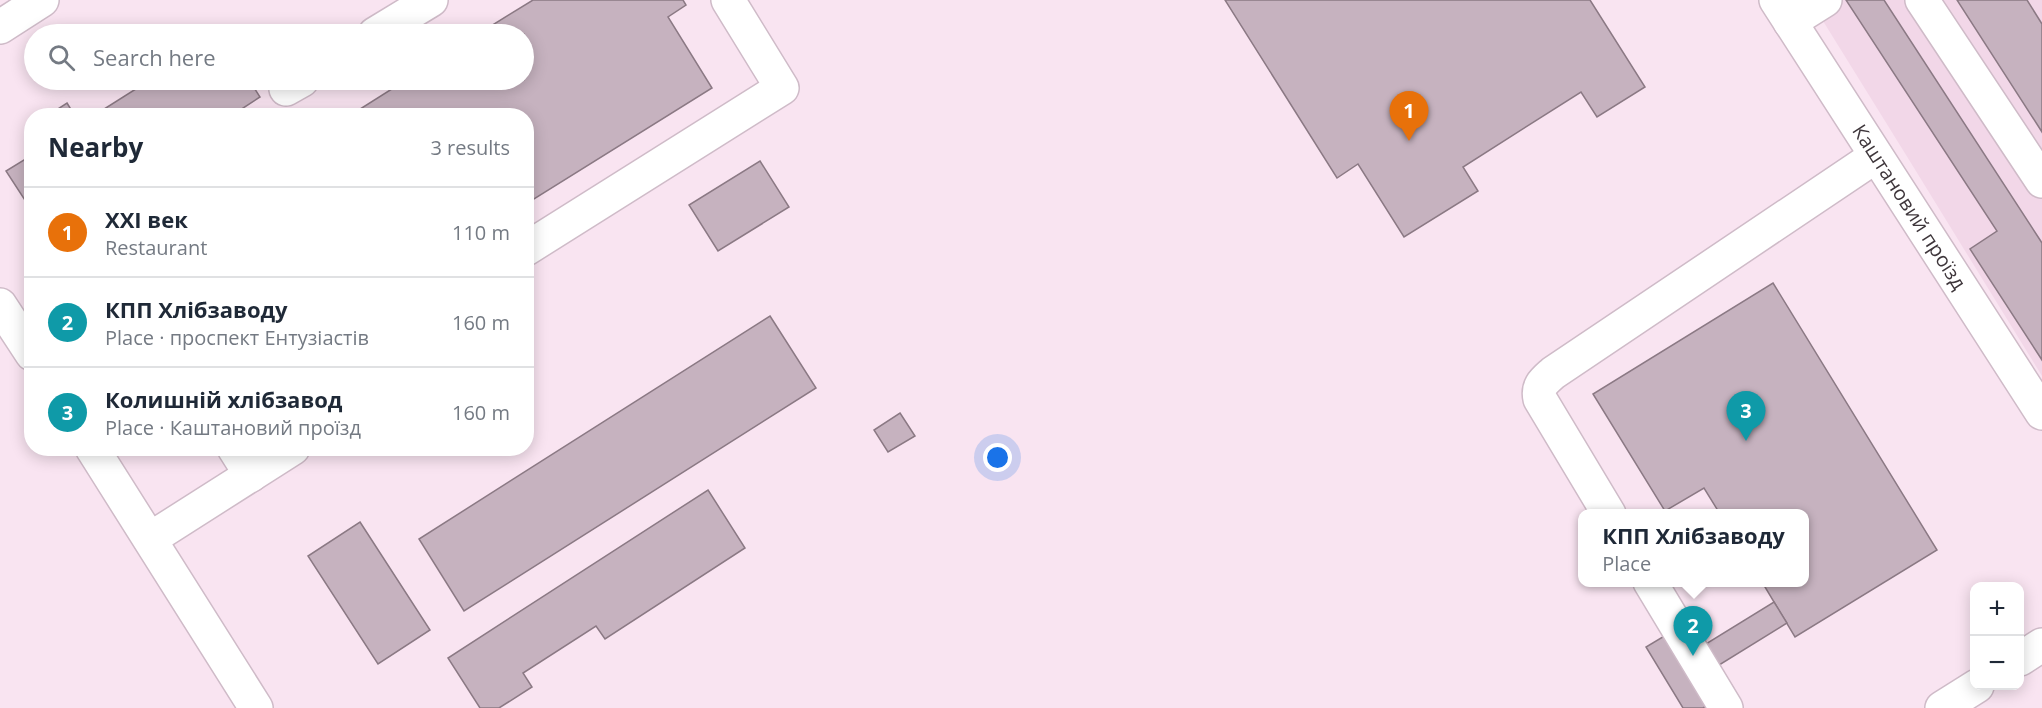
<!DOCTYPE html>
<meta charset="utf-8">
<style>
body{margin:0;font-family:"Open Sans",sans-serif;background:#f2f2f3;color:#1f2937}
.controls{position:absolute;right:18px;bottom:18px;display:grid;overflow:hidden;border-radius:12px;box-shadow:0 3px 15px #0003}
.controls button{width:54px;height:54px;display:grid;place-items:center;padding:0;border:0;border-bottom:2px solid #e0e1e3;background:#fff;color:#1f2937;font:30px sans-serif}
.you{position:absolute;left:998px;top:458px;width:21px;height:21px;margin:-15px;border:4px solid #fff;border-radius:50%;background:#1a73e8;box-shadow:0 0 0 9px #1a73e833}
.badge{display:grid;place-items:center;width:39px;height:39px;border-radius:50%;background:#d93025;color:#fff;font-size:20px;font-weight:700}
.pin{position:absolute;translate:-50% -50px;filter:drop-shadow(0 2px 3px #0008)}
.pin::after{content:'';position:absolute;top:32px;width:21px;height:18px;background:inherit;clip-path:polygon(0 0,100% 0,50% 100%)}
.popup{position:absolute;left:1578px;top:509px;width:231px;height:78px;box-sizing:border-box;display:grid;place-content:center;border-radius:12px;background:#fff;filter:drop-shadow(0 2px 4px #0005);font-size:20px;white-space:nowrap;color:#747a83}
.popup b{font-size:22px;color:#1f2937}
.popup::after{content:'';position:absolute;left:50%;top:100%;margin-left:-12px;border:12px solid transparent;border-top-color:#fff}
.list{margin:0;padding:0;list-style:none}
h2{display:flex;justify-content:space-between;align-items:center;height:78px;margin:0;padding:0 24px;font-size:26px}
h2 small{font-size:20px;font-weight:400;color:#747a83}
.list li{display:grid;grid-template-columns:39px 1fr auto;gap:18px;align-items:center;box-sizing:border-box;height:90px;padding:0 24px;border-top:2px solid #e0e1e3}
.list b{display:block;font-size:22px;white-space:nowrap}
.list p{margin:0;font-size:20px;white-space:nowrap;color:#747a83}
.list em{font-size:20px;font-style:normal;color:#747a83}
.icon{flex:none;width:33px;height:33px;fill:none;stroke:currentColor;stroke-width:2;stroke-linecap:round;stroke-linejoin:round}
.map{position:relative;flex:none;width:2042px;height:708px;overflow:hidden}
.search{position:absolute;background:#fff;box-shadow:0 3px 15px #0003;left:24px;top:24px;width:510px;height:66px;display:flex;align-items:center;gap:15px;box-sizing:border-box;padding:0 21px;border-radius:33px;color:#747a83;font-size:22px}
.panel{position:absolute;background:#fff;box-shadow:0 3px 15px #0003;left:24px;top:108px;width:510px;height:348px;border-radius:24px}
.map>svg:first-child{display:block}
.built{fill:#f2d7e8}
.building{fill:#c6b2bf;stroke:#8b7984;stroke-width:1.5}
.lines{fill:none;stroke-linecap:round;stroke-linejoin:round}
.minor-casing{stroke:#cfbbc8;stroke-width:36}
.minor{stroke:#fff;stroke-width:33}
.labels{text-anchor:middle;stroke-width:5;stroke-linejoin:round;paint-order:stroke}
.street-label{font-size:20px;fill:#3e363b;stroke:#fef6fb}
</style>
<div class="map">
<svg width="2042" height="708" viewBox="0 0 2042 708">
<rect width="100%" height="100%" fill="#f9e4f1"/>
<path class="built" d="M 1810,0 L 2042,0 L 2042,376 L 1911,163 Z"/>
<g class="building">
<path d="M 533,0 L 683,0 L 686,5 L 668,17 L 712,88 L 526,204 L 526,116 L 349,116 L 406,80 L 524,80 L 524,34 L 478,34 Z"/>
<path d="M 1225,0 L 1590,0 L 1645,87 L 1597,117 L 1581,92 L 1463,167 L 1478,191 L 1404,237 L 1358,164 L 1337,178 Z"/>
<path d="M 1846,0 L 1884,0 L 2042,243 L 2042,360 L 1970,249 L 1997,231 Z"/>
<path d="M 1957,0 L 2027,0 L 2042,24 L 2042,132 Z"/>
<path d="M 150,80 L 249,80 L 260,97 L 231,116 L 93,116 Z"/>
<path d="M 67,103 L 75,116 L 47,116 Z"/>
<path d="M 32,155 L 32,211 L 6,171 Z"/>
<path d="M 760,161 L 789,207 L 718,251 L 689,205 Z"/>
<path d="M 1773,283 L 1937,550 L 1795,637 L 1762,582 L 1804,582 L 1804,514 L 1720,514 L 1704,488 L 1665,511 L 1593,394 Z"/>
<path d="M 770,316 L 816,388 L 464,611 L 419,539 Z"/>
<path d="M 900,413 L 915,436 L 888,452 L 874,430 Z"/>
<path d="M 708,490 L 745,548 L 605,639 L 596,626 L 523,673 L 532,687 L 499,708 L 480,708 L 448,658 Z"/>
<path d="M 360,522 L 430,630 L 378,664 L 308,556 Z"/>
<path d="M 1774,602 L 1787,623 L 1719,665 L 1734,689 L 1703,708 L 1683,708 L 1646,647 L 1691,620 L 1706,644 Z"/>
</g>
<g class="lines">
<defs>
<g id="minor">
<path id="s1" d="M 1776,0 L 2042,413"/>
<path d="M 1922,0 L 2042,181"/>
<path d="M 1790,22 L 1825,0"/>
<path d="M 0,27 L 42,0"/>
<path d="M 375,34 L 431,0"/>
<path d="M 286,89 L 302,80"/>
<path d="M 526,249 L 782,88 L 728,0"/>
<path d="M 0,305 L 32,354"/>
<path d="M 92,448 L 256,708"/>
<path d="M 234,448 L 251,475"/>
<path d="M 1609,514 L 1540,399 C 1537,386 1544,381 1553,373 L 1876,156"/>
<path d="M 150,539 L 293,448"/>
<path d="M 1650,582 L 1726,708"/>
<path d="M 2020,659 L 2042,645"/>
<path d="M 1942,708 L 1977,686"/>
</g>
</defs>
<use href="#minor" class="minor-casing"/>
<use href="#minor" class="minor"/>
</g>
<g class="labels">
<g class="street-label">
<text dy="7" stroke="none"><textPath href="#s1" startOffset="246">Каштановий проїзд</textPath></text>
</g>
</g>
</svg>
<div class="controls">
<button>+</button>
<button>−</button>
</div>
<div class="you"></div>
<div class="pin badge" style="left:1409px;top:141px;background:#e8710a">1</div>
<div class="pin badge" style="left:1693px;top:656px;background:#0f9aa8">2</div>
<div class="popup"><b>КПП Хлібзаводу</b>Place</div>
<div class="pin badge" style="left:1746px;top:441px;background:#0f9aa8">3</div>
<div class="search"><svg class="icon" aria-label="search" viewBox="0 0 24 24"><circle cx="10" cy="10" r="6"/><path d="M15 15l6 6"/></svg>Search here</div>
<section class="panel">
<h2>Nearby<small>3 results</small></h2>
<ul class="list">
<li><span class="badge" style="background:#e8710a">1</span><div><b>XXI век</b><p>Restaurant</p></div><em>110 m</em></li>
<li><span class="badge" style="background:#0f9aa8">2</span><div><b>КПП Хлібзаводу</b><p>Place · проспект Ентузіастів</p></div><em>160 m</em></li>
<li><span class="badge" style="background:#0f9aa8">3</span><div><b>Колишній хлібзавод</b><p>Place · Каштановий проїзд</p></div><em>160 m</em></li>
</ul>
</section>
</div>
